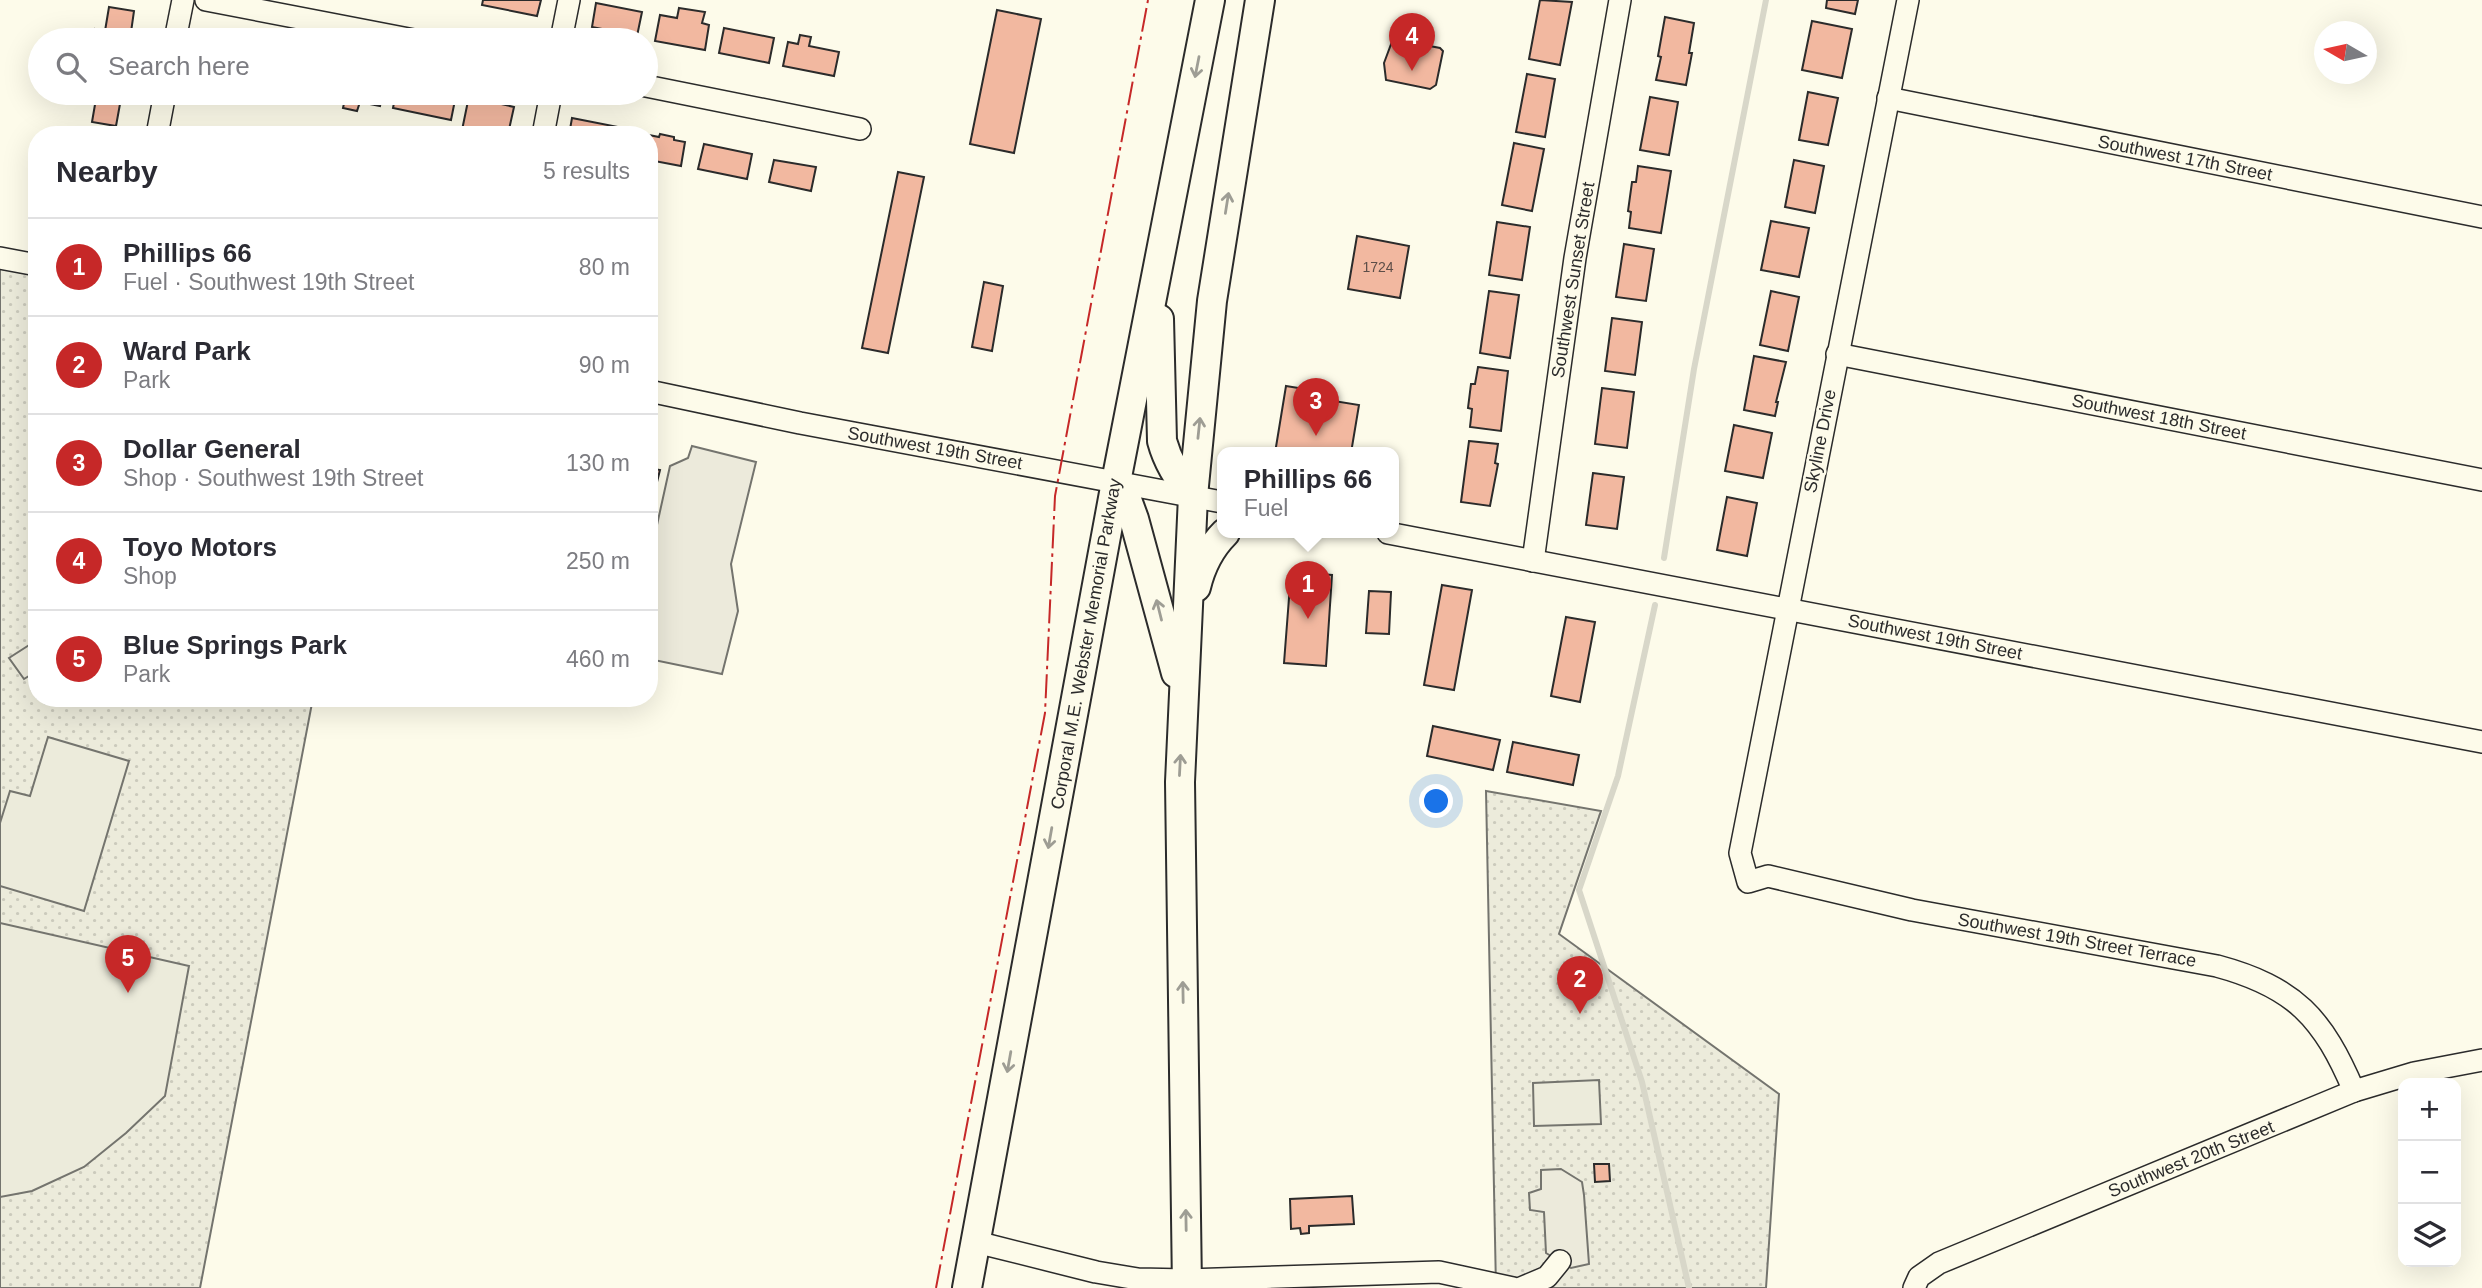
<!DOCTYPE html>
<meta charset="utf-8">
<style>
body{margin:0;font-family:Arial,sans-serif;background:#f2f2f3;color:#2b2b33}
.controls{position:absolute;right:21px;bottom:21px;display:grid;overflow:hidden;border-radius:14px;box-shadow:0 7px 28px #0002}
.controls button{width:63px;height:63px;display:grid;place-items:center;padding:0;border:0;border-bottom:2px solid #e1e1e2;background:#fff;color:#2b2b33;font:35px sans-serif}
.compass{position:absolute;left:2314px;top:21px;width:63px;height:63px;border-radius:50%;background:#fff;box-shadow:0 7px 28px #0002;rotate:279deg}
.you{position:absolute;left:1437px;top:802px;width:24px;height:24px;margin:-18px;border:5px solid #fff;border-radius:50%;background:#1a73e8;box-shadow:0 0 0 10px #1a73e833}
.badge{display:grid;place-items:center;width:46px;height:46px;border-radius:50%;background:#c62828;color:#fff;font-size:23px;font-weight:700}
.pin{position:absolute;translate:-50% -58px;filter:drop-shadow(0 2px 4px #0008)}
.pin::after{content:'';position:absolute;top:37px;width:24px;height:21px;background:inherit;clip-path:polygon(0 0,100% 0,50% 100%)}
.popup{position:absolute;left:1217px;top:447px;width:182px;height:91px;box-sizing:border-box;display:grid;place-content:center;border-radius:14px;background:#fff;filter:drop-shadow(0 2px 5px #0005);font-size:23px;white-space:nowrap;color:#7c7c81}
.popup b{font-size:26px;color:#2b2b33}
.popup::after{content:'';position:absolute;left:50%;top:100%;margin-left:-14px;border:14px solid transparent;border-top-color:#fff}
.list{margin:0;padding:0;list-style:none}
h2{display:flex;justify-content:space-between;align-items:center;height:91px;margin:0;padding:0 28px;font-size:30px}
h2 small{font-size:23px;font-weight:400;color:#7c7c81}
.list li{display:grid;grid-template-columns:46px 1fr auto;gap:21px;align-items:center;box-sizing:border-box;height:98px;padding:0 28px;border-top:2px solid #e1e1e2}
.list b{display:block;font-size:26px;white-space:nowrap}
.list p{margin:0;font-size:23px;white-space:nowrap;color:#7c7c81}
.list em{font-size:23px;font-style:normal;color:#7c7c81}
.icon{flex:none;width:38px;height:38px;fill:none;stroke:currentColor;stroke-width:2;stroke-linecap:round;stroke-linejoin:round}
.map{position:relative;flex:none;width:2482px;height:1288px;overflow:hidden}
.search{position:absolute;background:#fff;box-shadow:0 7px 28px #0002;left:28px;top:28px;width:630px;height:77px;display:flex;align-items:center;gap:18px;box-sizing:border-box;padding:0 24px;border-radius:38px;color:#7c7c81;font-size:26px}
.panel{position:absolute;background:#fff;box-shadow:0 7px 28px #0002;left:28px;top:126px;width:630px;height:581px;border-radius:28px}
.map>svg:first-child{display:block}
.green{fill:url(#green-dots);stroke:#74746e;stroke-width:2}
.pitch{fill:#ecebdb;stroke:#74746e;stroke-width:2}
.parking{fill:#eceadb;stroke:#74746e;stroke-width:2}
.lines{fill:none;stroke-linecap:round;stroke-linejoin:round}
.stream{stroke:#d8d7c9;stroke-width:6}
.building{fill:#f2b8a0;stroke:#2b2b2b;stroke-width:2}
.minor-casing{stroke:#2b2b2b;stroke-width:24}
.major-casing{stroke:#2b2b2b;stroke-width:32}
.minor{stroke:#fdfbea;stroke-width:21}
.major{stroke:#fdfbea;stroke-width:28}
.power{stroke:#c62828;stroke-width:2;stroke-dasharray:24 5 3.5 5;stroke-linecap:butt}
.oneway{stroke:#9e9d94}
.labels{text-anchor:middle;stroke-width:5;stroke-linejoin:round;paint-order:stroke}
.number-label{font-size:14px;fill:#5d4e48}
.street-label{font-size:18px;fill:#2b2b2b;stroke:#fdfbea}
</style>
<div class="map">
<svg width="2482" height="1288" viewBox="0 0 2482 1288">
<defs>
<pattern id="green-dots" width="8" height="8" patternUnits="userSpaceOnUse" patternTransform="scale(1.75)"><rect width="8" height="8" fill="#ecebdb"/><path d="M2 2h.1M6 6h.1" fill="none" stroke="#cbcabc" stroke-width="1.8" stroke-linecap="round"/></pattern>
</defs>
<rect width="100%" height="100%" fill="#fdfbea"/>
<g class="green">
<path d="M 0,255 L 37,263 L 37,698 L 313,698 L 200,1288 L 0,1288 Z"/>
<path d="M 1486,791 L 1601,811 L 1559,934 L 1779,1094 L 1766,1288 L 1496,1288 Z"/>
</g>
<g class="pitch">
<path d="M 48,737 L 129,761 L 84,911 L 0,886 L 0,823 L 10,791 L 30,796 Z"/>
<path d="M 0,923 L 189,966 L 165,1096 L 126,1133 L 84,1167 L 32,1191 L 0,1197 Z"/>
<path d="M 1599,1080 L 1601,1124 L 1534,1126 L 1533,1083 Z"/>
</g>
<g class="parking">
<path d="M 692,446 L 756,462 L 731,564 L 738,611 L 722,674 L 649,659 L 649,545 L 653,543 L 670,466 L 688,458 Z"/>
<path d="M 37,640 L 37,671 L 24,679 L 9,658 Z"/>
<path d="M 1561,1169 L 1582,1182 L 1584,1195 L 1589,1264 L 1571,1268 L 1546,1253 L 1544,1212 L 1530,1210 L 1529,1193 L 1541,1189 L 1541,1170 Z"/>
</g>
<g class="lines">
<g class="stream">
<path d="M 1664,558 L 1694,369 L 1766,0"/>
<path d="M 1655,605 L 1618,776 L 1579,890 L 1642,1082 L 1689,1288"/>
</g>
</g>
<g class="building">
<path d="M 483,0 L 541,0 L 537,16 L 482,5 Z"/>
<path d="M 1540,0 L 1572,2 L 1560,65 L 1529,59 Z"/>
<path d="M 1827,0 L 1858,0 L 1855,14 L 1826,8 Z"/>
<path d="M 596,3 L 642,12 L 637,36 L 592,27 Z"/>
<path d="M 109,7 L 134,11 L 131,32 L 134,33 L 133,40 L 93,40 L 95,29 L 105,31 Z"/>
<path d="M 679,8 L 705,12 L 702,23 L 709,25 L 705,50 L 655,41 L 660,15 L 677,18 Z"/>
<path d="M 997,10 L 1041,19 L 1014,153 L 970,144 Z"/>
<path d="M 1665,17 L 1694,23 L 1689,53 L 1692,53 L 1686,85 L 1656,80 L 1661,57 L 1658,56 Z"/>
<path d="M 1812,21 L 1852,29 L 1842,78 L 1802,70 Z"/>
<path d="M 724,28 L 774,38 L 769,63 L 719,53 Z"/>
<path d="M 800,35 L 811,37 L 809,46 L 839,52 L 834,76 L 783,66 L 788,42 L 798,44 Z"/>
<path d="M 1393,39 L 1440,48 L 1443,51 L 1436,85 L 1430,89 L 1386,80 L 1384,63 Z"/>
<path d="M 1527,74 L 1555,79 L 1545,137 L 1516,132 Z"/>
<path d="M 1808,92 L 1838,98 L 1828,145 L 1799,140 Z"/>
<path d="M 97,93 L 122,93 L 116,126 L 92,122 Z"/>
<path d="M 332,93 L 383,93 L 380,106 L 360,102 L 357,111 L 343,108 L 345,99 L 331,96 Z"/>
<path d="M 396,93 L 444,93 L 456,95 L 451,120 L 393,108 Z"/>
<path d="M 1650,97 L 1678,102 L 1669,155 L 1640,150 Z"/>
<path d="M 479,99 L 514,107 L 508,134 L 492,131 L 491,135 L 461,135 L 468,101 L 478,103 Z"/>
<path d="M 572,118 L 623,128 L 621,135 L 569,135 Z"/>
<path d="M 660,134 L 674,137 L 674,140 L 685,142 L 681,166 L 649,160 L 649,135 L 659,137 Z"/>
<path d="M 1514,143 L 1544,149 L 1532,211 L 1502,205 Z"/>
<path d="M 704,144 L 752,154 L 747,179 L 698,169 Z"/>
<path d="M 774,160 L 816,167 L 811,191 L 769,182 Z"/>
<path d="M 1794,160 L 1824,166 L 1815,213 L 1785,207 Z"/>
<path d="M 1638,166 L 1671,171 L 1661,233 L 1629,228 L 1631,212 L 1628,211 L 1632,182 L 1636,182 Z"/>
<path d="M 898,172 L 924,177 L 888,353 L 862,348 Z"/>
<path d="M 1771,221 L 1809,228 L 1799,277 L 1761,270 Z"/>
<path d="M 1497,222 L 1530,227 L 1522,280 L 1489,275 Z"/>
<path d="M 1357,236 L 1409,246 L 1400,298 L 1348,289 Z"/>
<path d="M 1624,244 L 1654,249 L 1646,301 L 1616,297 Z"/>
<path d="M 984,282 L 1003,286 L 992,351 L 972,347 Z"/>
<path d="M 1489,291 L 1519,295 L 1510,358 L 1480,353 Z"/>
<path d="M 1771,291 L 1799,297 L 1788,351 L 1760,345 Z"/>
<path d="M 1612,318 L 1642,322 L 1635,375 L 1605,371 Z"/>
<path d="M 1754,356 L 1786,362 L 1776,402 L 1778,402 L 1775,416 L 1744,410 Z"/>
<path d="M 1478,367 L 1508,371 L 1501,431 L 1470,427 L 1472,409 L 1468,408 L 1471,384 L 1475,384 Z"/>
<path d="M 1286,386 L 1311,390 L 1309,397 L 1359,405 L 1351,453 L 1275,453 Z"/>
<path d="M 1602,388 L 1634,392 L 1627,448 L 1595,444 Z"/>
<path d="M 1734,425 L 1772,433 L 1763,478 L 1725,471 Z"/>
<path d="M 1469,441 L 1498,444 L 1495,463 L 1498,464 L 1490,506 L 1461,502 Z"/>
<path d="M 649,468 L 660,470 L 649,514 Z"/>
<path d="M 1593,473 L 1624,477 L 1617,529 L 1586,525 Z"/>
<path d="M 1727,497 L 1757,503 L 1747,556 L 1717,550 Z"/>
<path d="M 1291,572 L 1332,575 L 1326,666 L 1284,663 Z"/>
<path d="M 1442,585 L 1472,590 L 1454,690 L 1424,685 Z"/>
<path d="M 1369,591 L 1391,592 L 1389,634 L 1366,633 Z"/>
<path d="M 1566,617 L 1595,622 L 1580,702 L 1551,696 Z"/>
<path d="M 1433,726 L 1500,740 L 1493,770 L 1427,756 Z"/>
<path d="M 1513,742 L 1579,755 L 1573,785 L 1507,772 Z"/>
<path d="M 1594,1164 L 1609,1164 L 1610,1181 L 1595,1182 Z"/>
<path d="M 1352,1196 L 1354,1224 L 1309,1226 L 1309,1233 L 1301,1234 L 1300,1228 L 1291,1229 L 1290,1199 Z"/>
</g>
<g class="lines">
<defs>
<g id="minor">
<path d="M 206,0 L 414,40"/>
<path d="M 1908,0 L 1740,853 L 1748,882 L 1768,876 L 1912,910 L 2217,966 C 2295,987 2323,1018 2354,1091"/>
<path d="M 175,40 L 183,0"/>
<path d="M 561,40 L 569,0"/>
<path d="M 646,86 L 860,129"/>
<path d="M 1888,98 L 2482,217"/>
<path d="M 157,135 L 165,93"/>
<path d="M 543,135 L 551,93"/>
<path d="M 0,258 L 37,265"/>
<path d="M 1837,354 L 2482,480"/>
<path d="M 649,391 L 800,423 L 1222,502"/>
<path d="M 1388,533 L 2482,742"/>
<path d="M 1533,561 L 1575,258 L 1620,0"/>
<path d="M 976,1242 L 1096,1272 L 1138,1279 L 1187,1280 L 1439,1272 L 1513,1288"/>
<path d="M 1521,1288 L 1547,1277 L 1560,1261"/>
<path d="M 1914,1288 L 1919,1277 L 1939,1263 L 2354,1091 L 2414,1073 L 2482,1060"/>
</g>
<g id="major">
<path d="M 1159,319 L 1162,441 C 1168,463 1178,479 1193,496"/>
<path d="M 1116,482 L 1126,497 L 1134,519 L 1176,673"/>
<path d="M 1196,587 C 1201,566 1210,548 1225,533"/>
<path d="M 967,1288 L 1116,482 L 1210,0"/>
<path d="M 1187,1288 L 1180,782 L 1193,496 L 1212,301 L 1260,0"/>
</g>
</defs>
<use href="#minor" class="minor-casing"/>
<use href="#major" class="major-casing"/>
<use href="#minor" class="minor"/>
<use href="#major" class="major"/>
<path class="power" d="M 936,1288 L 1045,713 L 1055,496 L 1148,0"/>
</g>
<defs><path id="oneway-shaft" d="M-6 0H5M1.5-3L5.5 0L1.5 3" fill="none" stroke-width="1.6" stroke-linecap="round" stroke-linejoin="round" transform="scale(1.75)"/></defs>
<g class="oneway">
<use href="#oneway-shaft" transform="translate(1197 67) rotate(101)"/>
<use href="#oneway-shaft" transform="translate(1227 203) rotate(-81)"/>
<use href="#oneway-shaft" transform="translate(1199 428) rotate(-84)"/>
<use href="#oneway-shaft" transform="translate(1159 610) rotate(-104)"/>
<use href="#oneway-shaft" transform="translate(1180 765) rotate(-87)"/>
<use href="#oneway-shaft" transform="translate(1050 838) rotate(100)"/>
<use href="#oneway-shaft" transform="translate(1183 992) rotate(-91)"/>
<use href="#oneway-shaft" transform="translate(1009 1062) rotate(100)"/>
<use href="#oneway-shaft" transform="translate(1186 1220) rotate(-91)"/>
</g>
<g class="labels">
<g class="number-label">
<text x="1378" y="272">1724</text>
</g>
<g class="street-label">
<text transform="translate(2185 158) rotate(11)" y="6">Southwest 17th Street</text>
<text transform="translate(1573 280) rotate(-81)" y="6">Southwest Sunset Street</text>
<text transform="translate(2159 417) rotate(11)" y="6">Southwest 18th Street</text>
<text transform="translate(1820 441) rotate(-79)" y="6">Skyline Drive</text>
<text transform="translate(935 448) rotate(10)" y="6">Southwest 19th Street</text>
<text transform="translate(1935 637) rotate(11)" y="6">Southwest 19th Street</text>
<text transform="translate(1086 644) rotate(-80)" y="6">Corporal M.E. Webster Memorial Parkway</text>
<text transform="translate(2077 940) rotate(10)" y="6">Southwest 19th Street Terrace</text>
<text transform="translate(2191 1159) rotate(-22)" y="6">Southwest 20th Street</text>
</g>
</g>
</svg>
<div class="controls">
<button>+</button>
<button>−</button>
<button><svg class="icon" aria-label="layers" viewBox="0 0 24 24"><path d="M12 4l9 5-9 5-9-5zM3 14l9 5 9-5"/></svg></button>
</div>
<svg class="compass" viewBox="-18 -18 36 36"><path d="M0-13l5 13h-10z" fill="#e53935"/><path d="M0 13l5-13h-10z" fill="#7c7c81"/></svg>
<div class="you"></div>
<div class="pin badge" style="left:1308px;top:619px">1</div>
<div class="popup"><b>Phillips 66</b>Fuel</div>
<div class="pin badge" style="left:1580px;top:1014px">2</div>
<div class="pin badge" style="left:1316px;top:436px">3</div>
<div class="pin badge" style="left:1412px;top:71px">4</div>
<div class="pin badge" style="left:128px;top:993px">5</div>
<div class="search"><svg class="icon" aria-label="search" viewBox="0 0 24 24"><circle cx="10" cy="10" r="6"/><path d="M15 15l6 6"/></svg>Search here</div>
<section class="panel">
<h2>Nearby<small>5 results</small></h2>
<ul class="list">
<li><span class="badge">1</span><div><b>Phillips 66</b><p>Fuel · Southwest 19th Street</p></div><em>80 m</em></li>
<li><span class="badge">2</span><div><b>Ward Park</b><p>Park</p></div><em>90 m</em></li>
<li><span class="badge">3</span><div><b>Dollar General</b><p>Shop · Southwest 19th Street</p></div><em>130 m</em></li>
<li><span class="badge">4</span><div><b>Toyo Motors</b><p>Shop</p></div><em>250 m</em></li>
<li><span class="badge">5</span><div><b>Blue Springs Park</b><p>Park</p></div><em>460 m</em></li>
</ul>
</section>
</div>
